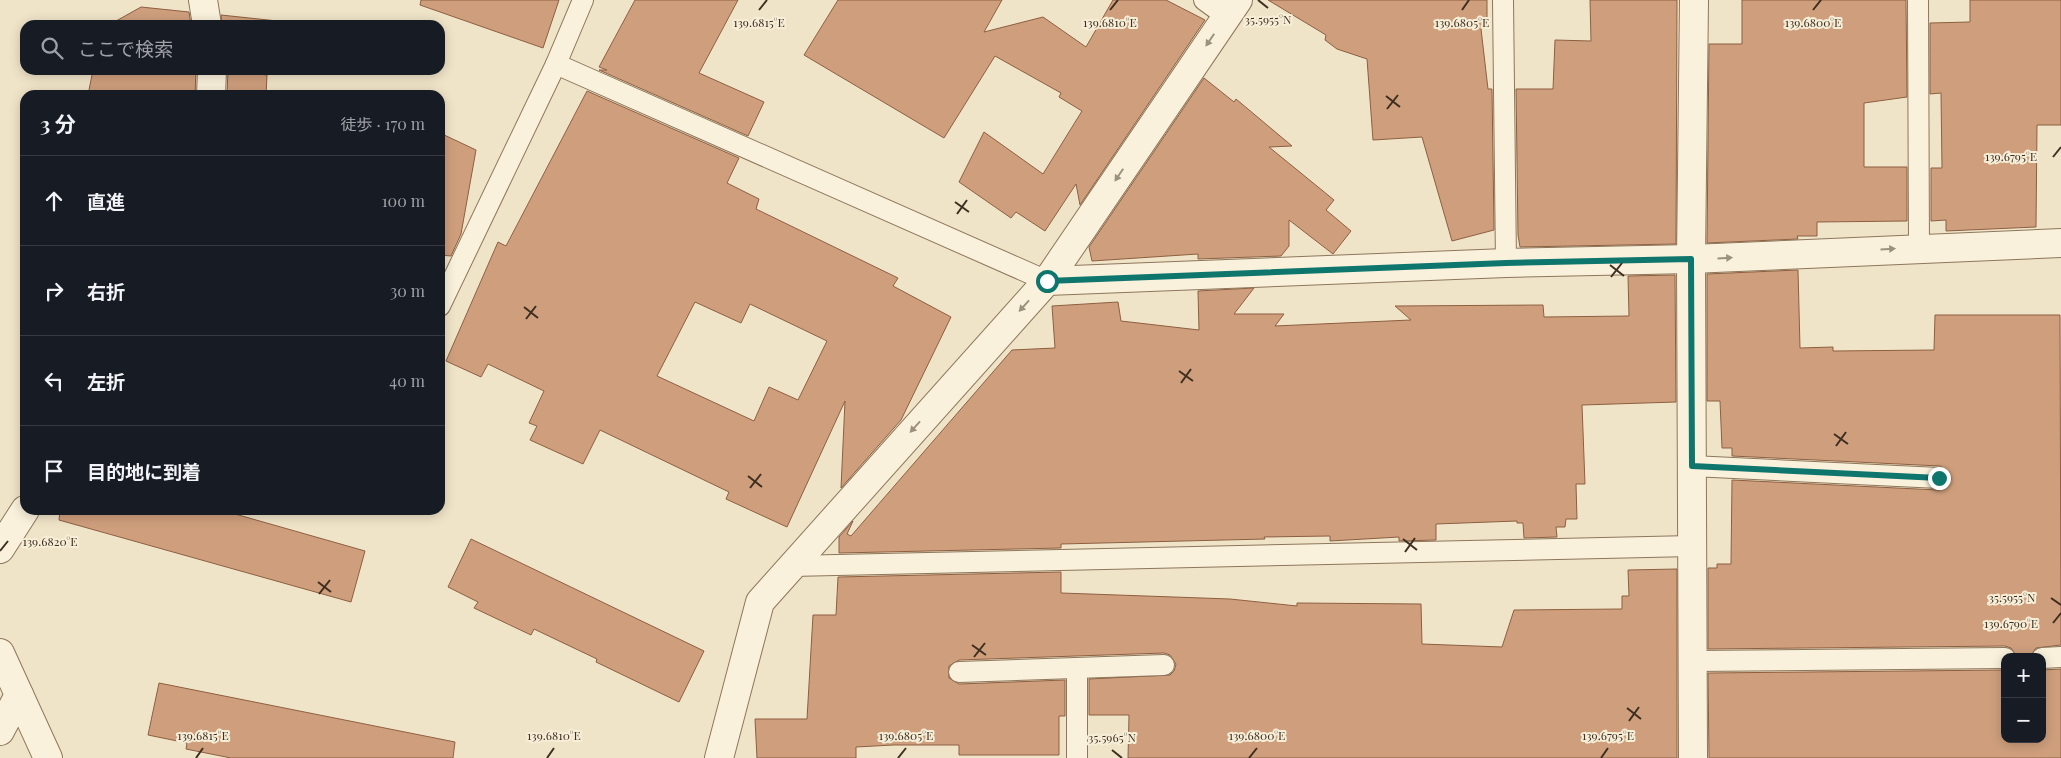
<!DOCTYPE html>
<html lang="ja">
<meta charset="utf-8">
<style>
body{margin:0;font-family:"Playfair Display","Noto Sans JP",serif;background:#242831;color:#f1f3f6}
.controls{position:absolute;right:15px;bottom:15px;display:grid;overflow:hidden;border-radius:10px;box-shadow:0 2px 12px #0003}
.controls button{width:45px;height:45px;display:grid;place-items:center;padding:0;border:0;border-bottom:1px solid #363941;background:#171b24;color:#f1f3f6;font:25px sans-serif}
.stop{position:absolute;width:15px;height:15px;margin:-11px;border:4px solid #0f766e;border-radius:50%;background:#fff}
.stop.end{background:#0f766e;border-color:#fff;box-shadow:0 1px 5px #0008}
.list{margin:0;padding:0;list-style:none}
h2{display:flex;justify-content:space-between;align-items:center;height:65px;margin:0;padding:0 20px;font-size:21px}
h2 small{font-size:16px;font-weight:400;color:#9ea1a6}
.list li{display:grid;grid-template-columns:32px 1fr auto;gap:15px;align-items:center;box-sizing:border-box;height:90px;padding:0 20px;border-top:1px solid #363941}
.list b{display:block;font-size:19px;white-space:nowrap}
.list em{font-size:16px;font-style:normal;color:#9ea1a6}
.icon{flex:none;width:28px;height:28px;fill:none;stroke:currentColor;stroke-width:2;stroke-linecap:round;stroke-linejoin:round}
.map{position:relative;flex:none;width:2061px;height:758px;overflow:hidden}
.search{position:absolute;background:#171b24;box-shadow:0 2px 12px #0003;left:20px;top:20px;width:425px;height:55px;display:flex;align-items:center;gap:12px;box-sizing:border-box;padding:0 18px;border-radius:15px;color:#9ea1a6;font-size:19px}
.panel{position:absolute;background:#171b24;box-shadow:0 2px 12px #0003;left:20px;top:90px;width:425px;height:425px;border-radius:15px}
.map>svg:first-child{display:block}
.building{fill:#cf9f7d;stroke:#8d5f41;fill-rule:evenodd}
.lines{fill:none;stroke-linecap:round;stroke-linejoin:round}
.service-casing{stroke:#8d765c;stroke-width:22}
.minor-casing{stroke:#8d765c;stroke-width:30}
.tertiary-casing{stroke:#8d765c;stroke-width:30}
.service{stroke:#faf1dc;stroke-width:20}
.minor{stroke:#faf1dc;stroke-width:28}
.tertiary{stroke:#faf1dc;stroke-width:28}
.oneway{fill:#9c907e}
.route{stroke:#0f766e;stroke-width:6}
.ticks{fill:none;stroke:#3d2e20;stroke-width:2}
.ticks-label{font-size:12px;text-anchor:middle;fill:#3d2e20;stroke:#f7eed8;stroke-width:4;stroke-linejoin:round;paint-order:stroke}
</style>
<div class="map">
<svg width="2061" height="758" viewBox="0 0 2061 758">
<rect width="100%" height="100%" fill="#f0e4c8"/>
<g class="building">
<path d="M 421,0 L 559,0 L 543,48 L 420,5 Z"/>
<path d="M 635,0 L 738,0 L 699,73 L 764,102 L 748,136 L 599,70 L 607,70 L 599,67 Z"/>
<path d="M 838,0 L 1002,0 L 984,32 L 1043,17 L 1086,47 L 1113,0 L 1166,0 L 1205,20 L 1080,205 L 1076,184 L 1045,231 L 1016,212 L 1011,218 L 959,182 L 984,132 L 1043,174 L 1082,111 L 1059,97 L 1061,93 L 995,56 L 944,138 L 804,55 Z"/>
<path d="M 1268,0 L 1487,0 L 1487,25 L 1481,29 L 1488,89 L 1492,89 L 1494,230 L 1452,241 L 1422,137 L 1373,140 L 1367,59 L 1337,49 L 1325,40 L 1326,35 Z"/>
<path d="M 1590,0 L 1677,0 L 1676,244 L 1520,247 L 1518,235 L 1516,89 L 1553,89 L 1555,40 L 1591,41 Z"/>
<path d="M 1742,0 L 1906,0 L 1907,97 L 1864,103 L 1864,167 L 1907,167 L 1907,221 L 1817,222 L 1817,236 L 1797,236 L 1798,239 L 1707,243 L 1709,44 L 1742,44 Z"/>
<path d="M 1970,0 L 2061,0 L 2061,125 L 2037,125 L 2036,227 L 1946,231 L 1946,220 L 1931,221 L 1931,168 L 1942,168 L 1941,93 L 1930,94 L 1930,23 L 1970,22 Z"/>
<path d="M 141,7 L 189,12 L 191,25 L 109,25 Z"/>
<path d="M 221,15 L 287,22 L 280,25 L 222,25 Z"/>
<path d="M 93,70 L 196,70 L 195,95 L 88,95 Z"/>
<path d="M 228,70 L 267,75 L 266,95 L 227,95 Z"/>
<path d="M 1204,78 L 1234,102 L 1236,99 L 1292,146 L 1269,147 L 1334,200 L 1326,210 L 1351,231 L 1333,254 L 1289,220 L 1289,246 L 1281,256 L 1198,259 L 1198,254 L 1092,261 L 1089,247 Z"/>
<path d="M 587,91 L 739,158 L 727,183 L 759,199 L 756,209 L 898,278 L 893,286 L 951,317 L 901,420 L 841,488 L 845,401 L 787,527 L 726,499 L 729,492 L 600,430 L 583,464 L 530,440 L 537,426 L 529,423 L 544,391 L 488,364 L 481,377 L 446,361 L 498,242 L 506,246 ZM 695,302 L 741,323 L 750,304 L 827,341 L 798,400 L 769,387 L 754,421 L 657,376 Z"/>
<path d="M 440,133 L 476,150 L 461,234 L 451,256 L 440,255 Z"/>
<path d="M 1798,270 L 1800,348 L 1833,347 L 1833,351 L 1934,350 L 1935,315 L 2060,315 L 2061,645 L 2036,648 L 2030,657 L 2017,657 L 2011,648 L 2005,646 L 1708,649 L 1708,568 L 1717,568 L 1717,564 L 1731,564 L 1732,480 L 1938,490 L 1945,488 L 1951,479 L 1949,472 L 1940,466 L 1732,456 L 1732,448 L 1722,448 L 1720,401 L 1707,401 L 1707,274 Z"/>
<path d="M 1675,275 L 1676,402 L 1582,405 L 1585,484 L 1576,484 L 1577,519 L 1566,519 L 1565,527 L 1556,527 L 1557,537 L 1524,538 L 1523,523 L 1517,523 L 1517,521 L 1436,524 L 1436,540 L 1399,541 L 1399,537 L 1330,541 L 1330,536 L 1264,537 L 1265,539 L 1061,544 L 1061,548 L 839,553 L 839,537 L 853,521 L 847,534 L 851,536 L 1012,350 L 1055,348 L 1052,306 L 1118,302 L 1121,321 L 1199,330 L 1198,291 L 1254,288 L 1234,314 L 1284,314 L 1275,326 L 1411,320 L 1395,306 L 1543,305 L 1544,317 L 1629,316 L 1628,276 Z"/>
<path d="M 60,510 L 221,510 L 365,551 L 351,602 L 59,520 Z"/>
<path d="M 471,539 L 704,651 L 679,702 L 596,662 L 597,659 L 534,629 L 531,635 L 474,608 L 478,602 L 448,587 Z"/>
<path d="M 1677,569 L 1677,758 L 1128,758 L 1129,715 L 1089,715 L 1089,679 L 1170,675 L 1174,671 L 1176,664 L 1170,655 L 1164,653 L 959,660 L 949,666 L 949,678 L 959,684 L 1065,680 L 1065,716 L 1059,716 L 1059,755 L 959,755 L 959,745 L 893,745 L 856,747 L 856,758 L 757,758 L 755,719 L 807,719 L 813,615 L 836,615 L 838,577 L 1061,572 L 1061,593 L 1230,599 L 1297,606 L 1297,603 L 1421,604 L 1422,644 L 1502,647 L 1514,610 L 1622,609 L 1622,596 L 1629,596 L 1628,570 Z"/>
<path d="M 2061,669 L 2061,758 L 1709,758 L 1708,673 L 2005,670 L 2005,739 L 2042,739 L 2042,670 Z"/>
<path d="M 159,683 L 455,742 L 453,758 L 231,758 L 186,749 L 187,743 L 148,735 Z"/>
</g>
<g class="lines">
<defs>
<g id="service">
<path d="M 583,0 L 556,64 L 1047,281"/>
<path d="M 1204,0 L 1226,16"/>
<path d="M 1503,0 L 1506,263"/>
<path d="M 1918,0 L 1919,247"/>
<path d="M 440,306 L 556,64"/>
<path d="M 1692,466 L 1939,478"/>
<path d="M 791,566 L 1692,546"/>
<path d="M 2042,658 L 2061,657"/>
<path d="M 1695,661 L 2005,658"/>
<path d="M 1077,669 L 1077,758"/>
<path d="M 959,672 L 1164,665"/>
</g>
<g id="minor">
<path d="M 203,0 L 207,25"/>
<path d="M 211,95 L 212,70"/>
<path d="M 1047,281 L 1506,263 L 1691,259 L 2061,243"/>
<path d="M 0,549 L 25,510"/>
<path d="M 0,731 L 19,695"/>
<path d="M 719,758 L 760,602 L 1047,281 L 1238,0"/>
<path d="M 1693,758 L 1691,259 L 1694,0"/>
</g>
<path id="tertiary" d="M 0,653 L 48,758"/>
</defs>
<use href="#service" class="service-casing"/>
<use href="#minor" class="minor-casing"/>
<use href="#tertiary" class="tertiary-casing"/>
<use href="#service" class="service"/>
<use href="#minor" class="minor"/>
<use href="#tertiary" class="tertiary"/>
</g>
<defs><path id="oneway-solid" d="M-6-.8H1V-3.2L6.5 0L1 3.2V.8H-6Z" transform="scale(1.25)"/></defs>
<g class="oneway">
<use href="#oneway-solid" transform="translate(1210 40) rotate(124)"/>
<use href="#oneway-solid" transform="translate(1119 175) rotate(124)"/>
<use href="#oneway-solid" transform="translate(1888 249) rotate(-3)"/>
<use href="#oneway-solid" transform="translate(1725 258) rotate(-3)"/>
<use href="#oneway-solid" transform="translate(1024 306) rotate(132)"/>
<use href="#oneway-solid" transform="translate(915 427) rotate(132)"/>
</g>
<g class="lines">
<path class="route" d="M 1047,281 L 1506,263 L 1691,259 L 1692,466 L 1939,478"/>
</g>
<path class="ticks" d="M 1258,0 L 1268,8M 759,10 L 767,0M 1110,10 L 1118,0M 1462,10 L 1469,0M 1813,10 L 1821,0M 1386,96 L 1400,107M 1387,109 L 1398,95M 2053,157 L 2061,147M 955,202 L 969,212M 957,214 L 967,200M 1610,265 L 1624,276M 1611,277 L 1622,263M 524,307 L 538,318M 526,319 L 536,306M 1179,371 L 1193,381M 1181,383 L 1191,369M 1834,434 L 1848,444M 1836,446 L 1846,432M 748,476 L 762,487M 750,488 L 761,474M 1403,539 L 1417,550M 0,551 L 8,541M 1405,552 L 1415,538M 318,582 L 331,592M 319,594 L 330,580M 2051,598 L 2061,605M 2053,623 L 2061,613M 972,645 L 986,655M 974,657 L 985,643M 1627,708 L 1641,719M 1629,721 L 1639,707M 1112,750 L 1122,758M 196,758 L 203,748M 547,758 L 554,748M 898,758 L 906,748M 1249,758 L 1257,748M 1601,758 L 1608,748"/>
<g class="ticks-label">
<text x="1268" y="24">35.5955°N</text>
<text x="759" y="27">139.6815°E</text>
<text x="1110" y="27">139.6810°E</text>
<text x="1462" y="27">139.6805°E</text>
<text x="1813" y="27">139.6800°E</text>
<text x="2011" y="161">139.6795°E</text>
<text x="50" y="546">139.6820°E</text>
<text x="2012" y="602">35.5955°N</text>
<text x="2011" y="628">139.6790°E</text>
<text x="203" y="740">139.6815°E</text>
<text x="554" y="740">139.6810°E</text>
<text x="906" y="740">139.6805°E</text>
<text x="1257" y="740">139.6800°E</text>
<text x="1608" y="740">139.6795°E</text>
<text x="1112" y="742">35.5965°N</text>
</g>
</svg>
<div class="controls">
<button>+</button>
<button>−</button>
</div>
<div class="stop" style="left:1047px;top:281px"></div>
<div class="stop end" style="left:1939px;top:478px"></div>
<div class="search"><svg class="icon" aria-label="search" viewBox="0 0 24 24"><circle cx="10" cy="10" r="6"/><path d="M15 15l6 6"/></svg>ここで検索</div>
<section class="panel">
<h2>3 分<small>徒歩 · 170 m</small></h2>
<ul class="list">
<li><svg class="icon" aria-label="ahead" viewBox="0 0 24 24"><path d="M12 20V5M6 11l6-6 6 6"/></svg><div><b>直進</b></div><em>100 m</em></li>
<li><svg class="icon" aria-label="right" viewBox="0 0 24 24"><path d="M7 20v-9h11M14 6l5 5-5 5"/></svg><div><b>右折</b></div><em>30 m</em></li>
<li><svg class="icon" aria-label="left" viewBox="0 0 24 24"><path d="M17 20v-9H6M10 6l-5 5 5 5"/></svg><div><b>左折</b></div><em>40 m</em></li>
<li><svg class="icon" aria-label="arrive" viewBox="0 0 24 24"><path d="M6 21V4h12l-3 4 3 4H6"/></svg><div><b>目的地に到着</b></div></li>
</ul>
</section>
</div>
